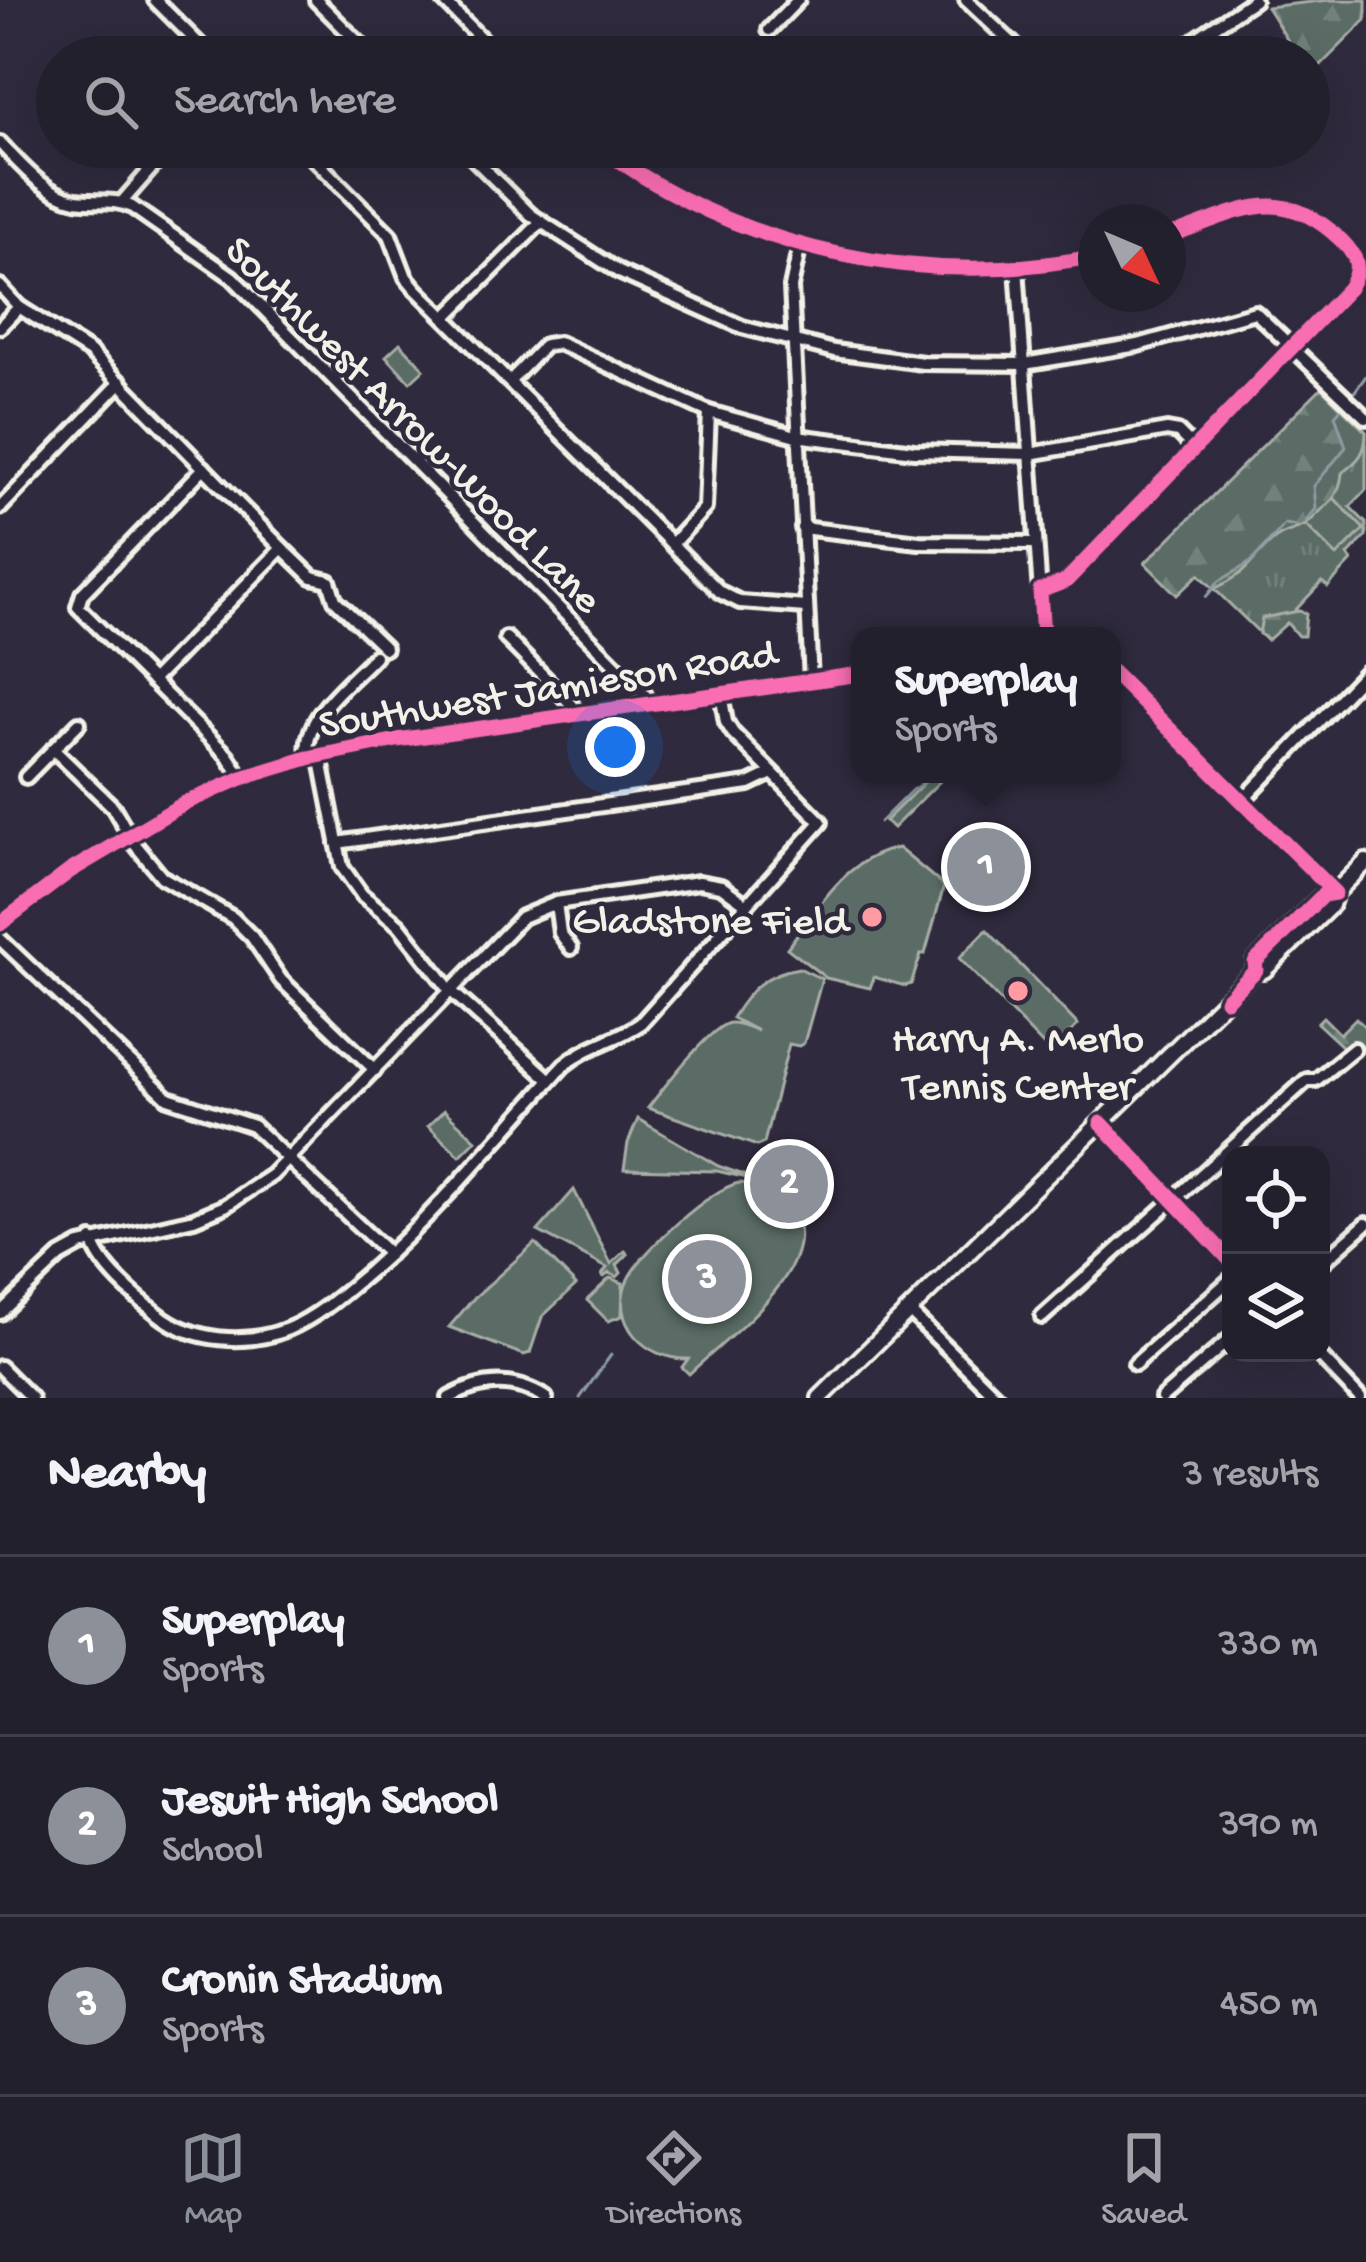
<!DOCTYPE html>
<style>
body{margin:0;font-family:"Gochi Hand",sans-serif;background:#2f2d3a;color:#f1f3f6}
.controls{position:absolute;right:36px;bottom:36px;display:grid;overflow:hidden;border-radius:24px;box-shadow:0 12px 48px #0002}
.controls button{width:108px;height:108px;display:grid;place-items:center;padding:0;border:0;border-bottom:3px solid #403e4a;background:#23202e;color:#f1f3f6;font:60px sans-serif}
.compass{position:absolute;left:1078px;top:204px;width:108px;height:108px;border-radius:50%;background:#23202e;box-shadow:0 12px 48px #0002;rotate:134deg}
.you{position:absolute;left:615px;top:747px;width:42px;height:42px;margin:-30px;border:9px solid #fff;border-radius:50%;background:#1a73e8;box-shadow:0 0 0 18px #1a73e833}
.badge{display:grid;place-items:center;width:78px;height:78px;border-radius:50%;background:#8c9099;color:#fff;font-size:39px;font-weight:700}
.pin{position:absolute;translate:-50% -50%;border:6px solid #fff;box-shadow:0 3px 12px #0006}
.popup{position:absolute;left:851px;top:627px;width:270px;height:156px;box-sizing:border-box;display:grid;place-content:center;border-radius:24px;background:#23202e;filter:drop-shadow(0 3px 9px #0005);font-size:39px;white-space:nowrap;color:#a3a3aa}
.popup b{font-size:45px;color:#f1f3f6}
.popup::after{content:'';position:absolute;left:50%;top:100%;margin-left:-24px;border:24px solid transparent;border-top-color:#23202e}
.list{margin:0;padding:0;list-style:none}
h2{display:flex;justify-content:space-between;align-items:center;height:156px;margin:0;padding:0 48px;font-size:51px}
h2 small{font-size:39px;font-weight:400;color:#a3a3aa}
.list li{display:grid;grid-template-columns:78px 1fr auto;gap:36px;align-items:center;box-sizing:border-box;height:180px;padding:0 48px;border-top:3px solid #403e4a}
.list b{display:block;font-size:45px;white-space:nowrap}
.list p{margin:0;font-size:39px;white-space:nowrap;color:#a3a3aa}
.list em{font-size:39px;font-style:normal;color:#a3a3aa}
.icon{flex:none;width:66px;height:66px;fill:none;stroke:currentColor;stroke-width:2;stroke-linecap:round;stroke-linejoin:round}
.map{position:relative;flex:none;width:1366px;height:1398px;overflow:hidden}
.search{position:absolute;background:#23202e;box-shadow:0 12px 48px #0002;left:36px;right:36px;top:36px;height:132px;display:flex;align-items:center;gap:30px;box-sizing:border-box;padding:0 42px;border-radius:66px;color:#a3a3aa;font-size:45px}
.sheet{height:696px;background:#23202e}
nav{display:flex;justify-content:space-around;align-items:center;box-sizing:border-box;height:168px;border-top:3px solid #403e4a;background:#23202e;font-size:33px;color:#a3a3aa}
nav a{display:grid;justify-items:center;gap:6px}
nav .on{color:#8c9099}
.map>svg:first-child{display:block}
.grass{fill:url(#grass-tufts);stroke:#a7aea6;stroke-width:3}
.forest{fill:url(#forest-firs);stroke:#a7aea6;stroke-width:3}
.garden{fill:#5a6c65;stroke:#a7aea6;stroke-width:3}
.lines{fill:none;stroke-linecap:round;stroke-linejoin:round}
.stream{stroke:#8e9ba2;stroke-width:3}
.minor-casing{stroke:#f4f1e8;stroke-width:20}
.major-casing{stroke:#f4f1e8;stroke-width:22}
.minor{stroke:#2f2a3d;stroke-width:10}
.major{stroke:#2f2a3d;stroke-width:14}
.cycleway-casing{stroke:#2f2a3d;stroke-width:22}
.cycleway{stroke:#f96db3;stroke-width:15}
.poi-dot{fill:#ff9aa2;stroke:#2f2a3d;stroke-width:4.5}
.labels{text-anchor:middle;stroke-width:9;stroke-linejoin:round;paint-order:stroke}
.street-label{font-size:42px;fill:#f4f1e8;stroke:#2f2a3d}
.poi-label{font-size:42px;fill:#f4f1e8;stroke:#2f2a3d;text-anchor:end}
</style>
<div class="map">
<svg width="1366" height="1398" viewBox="0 0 1366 1398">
<defs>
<pattern id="grass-tufts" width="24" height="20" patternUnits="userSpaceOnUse" patternTransform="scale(3)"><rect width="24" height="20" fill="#5a6c65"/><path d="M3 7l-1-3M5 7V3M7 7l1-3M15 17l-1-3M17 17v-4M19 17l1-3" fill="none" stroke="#72817b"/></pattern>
<pattern id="forest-firs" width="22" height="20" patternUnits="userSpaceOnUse" patternTransform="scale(3)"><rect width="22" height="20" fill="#5a6c65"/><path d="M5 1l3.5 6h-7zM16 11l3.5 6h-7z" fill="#72817b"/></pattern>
</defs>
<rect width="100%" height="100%" fill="#2f2a3d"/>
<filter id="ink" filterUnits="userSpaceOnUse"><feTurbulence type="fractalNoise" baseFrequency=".00833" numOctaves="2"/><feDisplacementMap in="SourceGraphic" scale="24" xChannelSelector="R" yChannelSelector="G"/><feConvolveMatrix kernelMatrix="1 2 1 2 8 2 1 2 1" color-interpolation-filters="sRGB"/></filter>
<g filter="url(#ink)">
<path class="grass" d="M 1321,388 L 1366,432 L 1366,490 L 1350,507 L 1366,523 L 1366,536 L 1348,555 L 1352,561 L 1328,587 L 1322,582 L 1267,640 L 1199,574 Z"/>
<g class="forest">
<path d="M 1329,0 L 1366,0 L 1366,20 L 1309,77 L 1309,57 L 1298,57 L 1267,7 Z"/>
<path d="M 1321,388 L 1366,432 C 1366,453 1359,460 1342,473 C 1341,493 1324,516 1306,525 C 1294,531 1283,531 1272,541 C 1247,564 1250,572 1214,589 L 1199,574 L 1177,595 L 1145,563 Z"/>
<path d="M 1299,611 L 1306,613 L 1304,636 L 1298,636 L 1287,623 L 1269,639 L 1259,634 L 1262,618 Z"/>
<path d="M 933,774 L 947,774 L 893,828 L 885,821 Z"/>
<path d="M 1323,1017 L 1340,1034 L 1356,1018 L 1366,1028 L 1366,1047 L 1358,1052 L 1345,1049 L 1317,1023 Z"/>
</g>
<g class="garden">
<path d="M 400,343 L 424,369 L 410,382 L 386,356 Z"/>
<path d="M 1334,498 L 1364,529 L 1337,556 L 1306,525 Z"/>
<path d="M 898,848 L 944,886 L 925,954 L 921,954 L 911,984 L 905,986 L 874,977 L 870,988 L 826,978 L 787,948 C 818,908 845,858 898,848 Z"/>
<path d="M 987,930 L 1078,1025 L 1050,1052 L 959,958 Z"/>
<path d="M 799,968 L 822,979 L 804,1043 L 799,1046 L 789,1044 L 764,1143 L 757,1146 L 648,1108 C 661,1091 711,1025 730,1023 C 738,1022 751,1028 758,1031 L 732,1018 C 749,990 765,973 799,968 Z"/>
<path d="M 444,1110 L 476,1140 L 460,1156 L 428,1126 Z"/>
<path d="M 638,1119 L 718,1166 L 760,1181 L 717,1171 L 624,1169 L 628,1143 Z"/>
<path d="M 739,1183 C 759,1183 777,1189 789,1205 C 834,1262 727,1337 689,1374 L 682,1367 L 688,1359 C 646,1360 608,1323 628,1279 C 641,1252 711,1188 739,1183 Z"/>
<path d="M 574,1190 L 611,1264 L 625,1251 L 628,1254 L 617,1265 L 621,1273 L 617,1277 L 609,1273 L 604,1277 L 602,1275 L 607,1268 L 538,1231 Z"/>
<path d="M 535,1243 L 576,1285 L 542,1317 L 530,1353 L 524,1355 L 449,1327 L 474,1298 Z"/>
<path d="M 610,1278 L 623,1283 L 622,1316 L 608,1321 L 587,1300 Z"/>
</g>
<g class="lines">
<g class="stream">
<path d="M 1353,394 L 1366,376"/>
<path d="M 1306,521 L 1316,509 L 1314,486 L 1346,447 L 1335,415 L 1342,407"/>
<path d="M 1206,597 L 1218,582 L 1251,562 L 1285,524 L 1296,526"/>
<path d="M 880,822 L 912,790 L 937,774"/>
<path d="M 580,1398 L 611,1355"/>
</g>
<defs>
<g id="minor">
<path d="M 155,0 L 212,57"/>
<path d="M 316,0 L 373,57"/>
<path d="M 443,0 L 499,57"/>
<path d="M 966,0 L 1027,57"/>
<path d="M 769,30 L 798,0"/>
<path d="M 1169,57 L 1254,0"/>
<path d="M 0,143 C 21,165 45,194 76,200 C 95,203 114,198 132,207 L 232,277 L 645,695 L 649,704"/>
<path d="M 302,147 L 390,235 L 406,277 L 416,289 L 720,592 L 740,602 L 806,607"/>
<path d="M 462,147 L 531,215 L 619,272 L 742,327 L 834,351 L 923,363 L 1024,364 L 1138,345 L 1255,312 L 1366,418"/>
<path d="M 600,147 C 741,252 925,290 1096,256"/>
<path d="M 122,202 L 170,147"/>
<path d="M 800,245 L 791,287 L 811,681"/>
<path d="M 1017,267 L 1043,636"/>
<path d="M 0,286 L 19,307 L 90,352 L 282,548 L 312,577 L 329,581 L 335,600 L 385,648"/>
<path d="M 446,317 L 540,223"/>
<path d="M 0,327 L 19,307"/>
<path d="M 510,381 L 545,345 L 559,343 L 709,412 L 796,436 L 914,451 L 1030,454 L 1167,430 L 1178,432 L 1194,448"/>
<path d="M 204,468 L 82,594 L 78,607 L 227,755 L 242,778"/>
<path d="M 0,508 L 121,382"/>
<path d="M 802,528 L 919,542 L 1036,543"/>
<path d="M 672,544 L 705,508 L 709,412"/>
<path d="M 1040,591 L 1066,581 L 1349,288 C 1362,267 1357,256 1341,240 C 1279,180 1238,213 1168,236"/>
<path d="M 506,638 L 572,705 L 573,715"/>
<path d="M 1112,672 L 1335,893"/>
<path d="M 152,681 L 282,548"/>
<path d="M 53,749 L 113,807 L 134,843 L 162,877 L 233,918 L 252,937 L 281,980 L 375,1070"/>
<path d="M 320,755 L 342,867 L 362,895 L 399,925 L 450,990 L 550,1080"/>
<path d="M 308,758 C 301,716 350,683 375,656"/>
<path d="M 26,777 L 79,723"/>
<path d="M 1243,800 L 1366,672"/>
<path d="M 337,843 L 749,784 L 772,773"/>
<path d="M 556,903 L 560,933 L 571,948"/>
<path d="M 0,924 L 70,871 L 185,803 L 242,778 L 308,758 L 397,740 L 860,674"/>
<path d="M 0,939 L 168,1098 L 253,1126 L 389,1254"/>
<path d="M 1101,1123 L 1231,1261"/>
<path d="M 92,1240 C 100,1268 136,1297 158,1314 C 193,1342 246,1346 288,1329 C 319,1316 345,1292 370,1271 C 441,1208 500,1135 564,1065 C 588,1045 615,1041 640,1024 L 821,822 L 733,733 L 726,722 L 721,694"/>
<path d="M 1321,1264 L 1366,1224"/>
<path d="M 909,1311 L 998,1398"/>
<path d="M 0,1313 L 60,1256 L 80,1245 L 194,1219 L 225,1206 L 272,1175 L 522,917 L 556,903 L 699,882 L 721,886 L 747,905"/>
<path d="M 1042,1317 L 1307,1080 L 1316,1080 L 1354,1049"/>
<path d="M 1317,1353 L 1360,1398"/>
<path d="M 1135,1364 L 1231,1279"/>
<path d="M 0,1367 L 31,1398"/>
<path d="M 449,1398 C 481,1380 514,1378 546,1398"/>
<path d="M 1162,1398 L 1231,1338"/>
</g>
<g id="major">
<path d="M 1256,970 L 1255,962 L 1323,895 L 1335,893"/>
<path d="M 820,1398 L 1256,970 L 1264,970 L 1331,905 L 1335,893 L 1366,862"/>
</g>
</defs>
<use href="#minor" class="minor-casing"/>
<use href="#major" class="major-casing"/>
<use href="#minor" class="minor"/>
<use href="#major" class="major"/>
<defs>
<g id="cycleway">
<path d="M 600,147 C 741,252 925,290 1096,256"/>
<path d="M 1043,636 L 1040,591 L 1066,581 L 1349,288 C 1362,267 1357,256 1341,240 C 1279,180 1238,213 1168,236"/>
<path d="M 1112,672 L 1335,893 L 1323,895 L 1255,962 L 1256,970 L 1226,1000"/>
<path d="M 0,924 L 70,871 L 185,803 L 242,778 L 308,758 L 397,740 L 860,674"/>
<path d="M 1101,1123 L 1231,1261"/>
</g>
</defs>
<use href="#cycleway" class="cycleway-casing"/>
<use href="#cycleway" class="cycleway"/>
</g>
</g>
<g class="poi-dot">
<circle cx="872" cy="917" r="12"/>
<circle cx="1018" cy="991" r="12"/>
</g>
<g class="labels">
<g class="street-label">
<text transform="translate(416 422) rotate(45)" y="15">Southwest Arrow-Wood Lane</text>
<text transform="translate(547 685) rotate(-9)" y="15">Southwest Jamieson Road</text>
</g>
<g class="poi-label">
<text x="848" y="932">Gladstone Field</text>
<text x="1018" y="1050" text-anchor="middle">Harry A. Merlo<tspan x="1018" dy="48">Tennis Center</tspan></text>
</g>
</g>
</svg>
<div class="controls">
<button><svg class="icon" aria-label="locate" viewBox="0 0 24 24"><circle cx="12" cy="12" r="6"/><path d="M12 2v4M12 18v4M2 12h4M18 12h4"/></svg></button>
<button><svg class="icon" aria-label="layers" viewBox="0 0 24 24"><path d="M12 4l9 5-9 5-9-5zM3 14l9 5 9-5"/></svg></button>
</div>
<svg class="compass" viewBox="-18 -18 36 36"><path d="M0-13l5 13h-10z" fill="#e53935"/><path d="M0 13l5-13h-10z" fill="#a3a3aa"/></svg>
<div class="you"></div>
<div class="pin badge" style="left:986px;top:867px">1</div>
<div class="popup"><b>Superplay</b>Sports</div>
<div class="pin badge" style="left:789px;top:1184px">2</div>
<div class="pin badge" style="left:707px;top:1279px">3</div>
<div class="search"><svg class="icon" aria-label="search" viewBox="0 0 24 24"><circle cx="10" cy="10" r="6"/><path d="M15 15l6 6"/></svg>Search here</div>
</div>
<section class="sheet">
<h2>Nearby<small>3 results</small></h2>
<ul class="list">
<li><span class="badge">1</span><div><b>Superplay</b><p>Sports</p></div><em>330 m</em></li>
<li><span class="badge">2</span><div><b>Jesuit High School</b><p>School</p></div><em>390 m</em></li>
<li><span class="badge">3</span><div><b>Cronin Stadium</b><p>Sports</p></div><em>450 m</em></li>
</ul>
</section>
<nav>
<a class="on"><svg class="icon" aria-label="map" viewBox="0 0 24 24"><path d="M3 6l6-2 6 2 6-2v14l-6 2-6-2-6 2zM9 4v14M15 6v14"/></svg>Map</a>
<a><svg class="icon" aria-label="directions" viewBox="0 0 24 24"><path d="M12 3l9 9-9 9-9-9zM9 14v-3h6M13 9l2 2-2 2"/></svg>Directions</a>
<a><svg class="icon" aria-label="saved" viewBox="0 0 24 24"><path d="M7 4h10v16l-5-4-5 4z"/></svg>Saved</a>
</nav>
